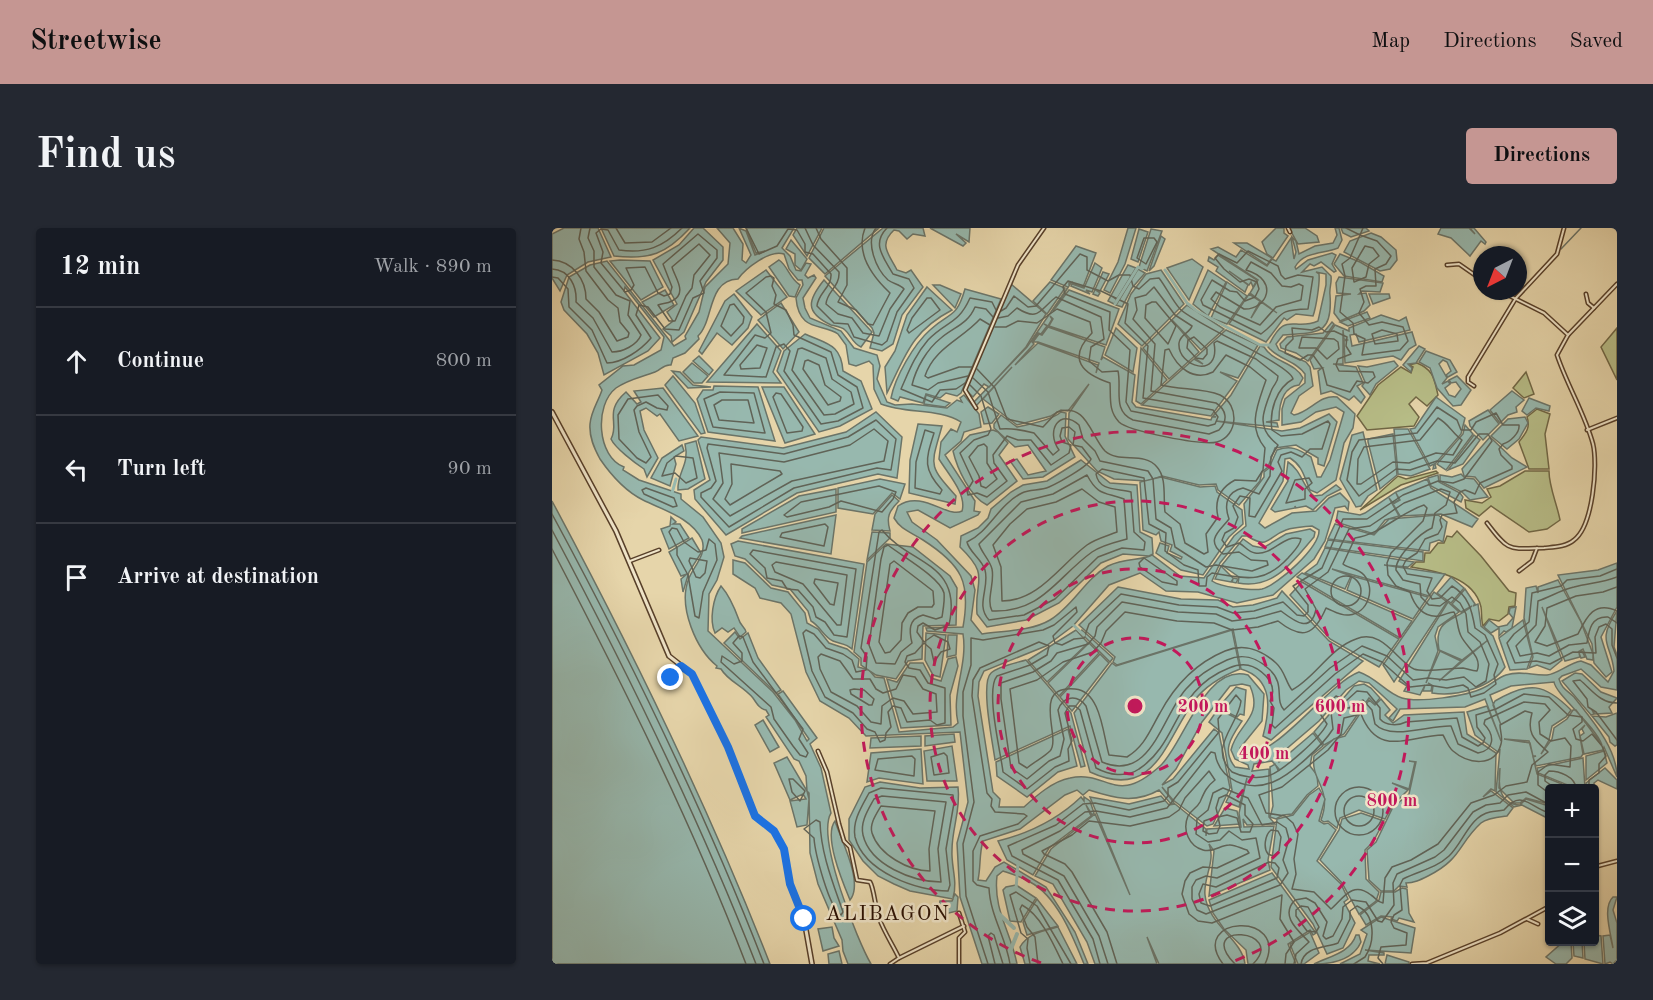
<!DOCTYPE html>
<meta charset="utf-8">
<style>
body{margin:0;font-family:"Old Standard TT",serif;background:#242831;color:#f1f3f6}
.controls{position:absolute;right:18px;bottom:18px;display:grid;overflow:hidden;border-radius:6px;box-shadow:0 2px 4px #0004}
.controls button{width:54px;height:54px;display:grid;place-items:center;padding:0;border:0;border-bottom:2px solid #363941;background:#171b24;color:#f1f3f6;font:30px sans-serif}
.compass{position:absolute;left:921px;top:18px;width:54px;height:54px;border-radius:50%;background:#171b24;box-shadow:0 2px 4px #0004;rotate:222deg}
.stop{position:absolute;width:18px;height:18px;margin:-14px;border:4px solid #1a73e8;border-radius:50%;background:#fff}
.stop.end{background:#1a73e8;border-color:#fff;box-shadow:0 2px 6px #0008}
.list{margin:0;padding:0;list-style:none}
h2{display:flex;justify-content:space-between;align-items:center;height:78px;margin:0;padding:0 24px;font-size:26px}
h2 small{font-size:20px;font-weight:400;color:#9ea1a6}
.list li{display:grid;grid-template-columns:39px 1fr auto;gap:18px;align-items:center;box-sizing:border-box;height:108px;padding:0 24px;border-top:2px solid #363941}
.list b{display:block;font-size:22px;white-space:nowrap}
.list em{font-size:20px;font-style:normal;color:#9ea1a6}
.icon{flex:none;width:33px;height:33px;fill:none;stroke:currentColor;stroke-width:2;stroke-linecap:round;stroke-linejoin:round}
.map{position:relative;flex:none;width:1065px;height:736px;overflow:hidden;border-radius:6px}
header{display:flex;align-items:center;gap:36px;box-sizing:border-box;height:84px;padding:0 30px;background:#c59692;color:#111}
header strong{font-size:28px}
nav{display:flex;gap:33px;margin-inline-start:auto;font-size:21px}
.intro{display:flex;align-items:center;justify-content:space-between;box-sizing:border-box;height:144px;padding:0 36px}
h1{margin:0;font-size:42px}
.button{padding:15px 27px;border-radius:6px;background:#c59692;color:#111;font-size:21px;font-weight:700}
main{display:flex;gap:36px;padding:0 36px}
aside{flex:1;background:#171b24;border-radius:6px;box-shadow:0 2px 4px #0004}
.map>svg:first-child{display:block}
.green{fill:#b7bd87;stroke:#706644;stroke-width:1.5}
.water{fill:#97b8ae;stroke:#6b7468;stroke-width:1.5;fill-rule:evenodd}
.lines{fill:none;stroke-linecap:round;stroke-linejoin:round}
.shore{stroke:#606357;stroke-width:1.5}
.stream{stroke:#6b7468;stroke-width:1.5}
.canal{stroke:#97b8ae;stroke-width:3}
.river{stroke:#97b8ae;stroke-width:4}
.minor-casing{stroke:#58402a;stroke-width:5}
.tertiary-casing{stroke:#58402a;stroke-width:6}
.minor{stroke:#efe4c8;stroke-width:2}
.tertiary{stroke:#efe4c8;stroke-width:3}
.route{stroke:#1a73e8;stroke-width:8}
.ring{fill:none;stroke:#c2185b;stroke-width:3;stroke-dasharray:10 8}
.labels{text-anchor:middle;stroke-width:5;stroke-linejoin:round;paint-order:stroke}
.quarter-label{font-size:21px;letter-spacing:1.5px;fill:#280e00;stroke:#efe4c8}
.centre{fill:#c2185b;stroke:#efe4c8;stroke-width:3}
.ring-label{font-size:18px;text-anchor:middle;font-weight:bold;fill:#c2185b;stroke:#efe4c8;stroke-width:5;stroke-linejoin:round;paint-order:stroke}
</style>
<header>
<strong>Streetwise</strong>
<nav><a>Map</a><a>Directions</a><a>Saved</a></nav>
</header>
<div class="intro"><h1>Find us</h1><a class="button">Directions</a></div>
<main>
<aside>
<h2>12 min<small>Walk · 890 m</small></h2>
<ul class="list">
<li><svg class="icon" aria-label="ahead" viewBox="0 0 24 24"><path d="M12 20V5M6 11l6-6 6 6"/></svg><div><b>Continue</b></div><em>800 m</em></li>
<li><svg class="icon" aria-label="left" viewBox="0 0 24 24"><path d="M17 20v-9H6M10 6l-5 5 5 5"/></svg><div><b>Turn left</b></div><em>90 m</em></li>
<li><svg class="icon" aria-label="arrive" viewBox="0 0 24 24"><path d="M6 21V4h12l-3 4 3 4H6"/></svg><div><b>Arrive at destination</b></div></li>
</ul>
</aside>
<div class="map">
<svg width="1065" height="736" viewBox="0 0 1065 736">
<rect width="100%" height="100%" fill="#e6d5aa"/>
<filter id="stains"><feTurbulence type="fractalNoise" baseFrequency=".00333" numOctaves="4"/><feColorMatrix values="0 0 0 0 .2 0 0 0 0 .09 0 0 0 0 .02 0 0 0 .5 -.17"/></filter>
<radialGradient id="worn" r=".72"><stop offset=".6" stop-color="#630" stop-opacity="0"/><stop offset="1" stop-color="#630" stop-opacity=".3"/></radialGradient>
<g class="green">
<path d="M 1065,100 L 1065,152 L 1049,119 Z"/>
<path d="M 865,135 C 882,142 882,151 886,167 L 875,178 L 864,169 L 857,176 L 867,189 L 862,198 L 815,202 L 805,188 L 826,157 L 849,139 L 859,145 L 861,139 L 857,137 Z"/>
<path d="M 974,144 L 982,166 L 972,170 L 961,160 Z"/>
<path d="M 985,181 L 998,186 L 993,206 L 997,241 L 977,241 L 967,214 C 973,206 979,200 975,189 Z"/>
<path d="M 884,243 L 886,245 L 849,257 L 808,282 L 846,248 L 854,251 Z"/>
<path d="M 973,243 L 997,243 C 997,259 1005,276 1008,292 L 995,301 L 977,304 L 939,278 L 927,288 L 914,280 L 913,272 L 930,275 L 939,269 L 935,261 L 948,258 Z"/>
<path d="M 905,303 L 929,328 L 957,363 L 964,365 L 963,378 L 957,379 L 956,386 L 947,393 L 937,391 L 931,398 C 929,392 930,385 929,379 C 922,349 884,343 859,339 L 864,334 L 872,334 L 873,325 L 878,325 L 886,315 L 892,315 L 895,308 L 900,309 Z"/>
</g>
<g class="water">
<path d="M 12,0 L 46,0 L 59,29 L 36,34 L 15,47 L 8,63 L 0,50 L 0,6 Z"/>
<path d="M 49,0 L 138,0 C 114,26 98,32 62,28 Z"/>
<path d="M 142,0 L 151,0 L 171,19 L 171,32 L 154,54 L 132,104 L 120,114 L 119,108 L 111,101 L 121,93 L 115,84 L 125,76 L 101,32 L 127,17 Z"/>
<path d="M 165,0 L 181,0 L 191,16 L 190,32 L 194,35 L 199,27 L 187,0 L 194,3 L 203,27 L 213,23 L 204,25 L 194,0 L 242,0 L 230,20 L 238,28 L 244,42 L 249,43 L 254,35 L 259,36 L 253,47 L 256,50 L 262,47 L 264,50 L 251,70 L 253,80 L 258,90 L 289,103 L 302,120 L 325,127 L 328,138 L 325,151 L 335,174 L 343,177 L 360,176 L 395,180 L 405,172 L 410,174 L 408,170 L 412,167 L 427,186 L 429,199 L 412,204 L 409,213 L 393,227 L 423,273 L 422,283 L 428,284 L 426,287 L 398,300 L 366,282 L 355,284 L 360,294 L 385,312 L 419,348 L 423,362 L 419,392 L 430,406 C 450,403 480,403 498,392 C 521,378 533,351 556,338 C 573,329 590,333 600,327 L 628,348 L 652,350 L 682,308 L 694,298 L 692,276 L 712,249 L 712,244 L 717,240 L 725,222 C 739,217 746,221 759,229 L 765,249 L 769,249 L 778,232 L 792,184 L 784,179 L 764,184 L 749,194 L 730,197 L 730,181 L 733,171 L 753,155 L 753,146 C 743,132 727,132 716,119 C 734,81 741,104 766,93 L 774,57 L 774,46 L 764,44 L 767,46 C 768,55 764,80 761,88 L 744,86 L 735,92 L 732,90 L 714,114 L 677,96 L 697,66 L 708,73 L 699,90 L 709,74 L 725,85 L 698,65 L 706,52 L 659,21 L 666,19 L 684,29 L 689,22 L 715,38 L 720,31 L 724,33 L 739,10 L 742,31 L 744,24 L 740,9 L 744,13 L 747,26 L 763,18 L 781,15 L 785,7 L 783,0 L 787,0 L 790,12 L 786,20 C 771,26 752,23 743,39 L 744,41 L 756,32 L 780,25 L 784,27 L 780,36 L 784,43 L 782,44 L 769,34 L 762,38 L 758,36 L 750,44 L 770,39 L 779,48 C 780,55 777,60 778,67 C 781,108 765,104 731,107 L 724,116 L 727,122 L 754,134 L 758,139 L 761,158 L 747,168 L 739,185 L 742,187 C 758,184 768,166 785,169 L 803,186 L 801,200 L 792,215 L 784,252 L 765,265 L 758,262 C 752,249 751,238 738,230 L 733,231 L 731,253 L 707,295 L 713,300 L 740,285 L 764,283 L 777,270 L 788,265 L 797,274 L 796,282 L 793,278 L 783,280 L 773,313 L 762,331 L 721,367 L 685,375 L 646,364 L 614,363 L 588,345 L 557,357 L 521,398 L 494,418 L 432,443 L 427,454 L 426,468 L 441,564 L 448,571 L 447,579 L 472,579 C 484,568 501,553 518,550 C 557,542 563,579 608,538 C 631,518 653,434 696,447 L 712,466 L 710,493 L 688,520 L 692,526 C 725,530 775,456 807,444 C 825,450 834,465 850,470 C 867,475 915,468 931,460 C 939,457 945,450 954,447 C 969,442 981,448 995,447 C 1006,446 1017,435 1029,433 L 1039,437 L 1056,454 L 1062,443 C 1059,414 1044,415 1065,383 L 1062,419 L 1065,427 L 1065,462 L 1049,459 L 1029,441 L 1010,448 L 1007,451 C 1010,461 1015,462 1022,469 C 1039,491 1065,520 1065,549 L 1052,519 L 1051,522 L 1032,526 L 1028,508 L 1032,505 L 1030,501 L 1033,497 L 1027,503 L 1031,526 L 1029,529 L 984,538 L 981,529 L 984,528 L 981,528 L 977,513 L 952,511 L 978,515 L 985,546 L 1010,556 L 1009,560 L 998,560 L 997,576 L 974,570 L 968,575 L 962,575 L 947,560 L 948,540 C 946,555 946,576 968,577 L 974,571 L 997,578 L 997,591 L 970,577 L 962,579 L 944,564 L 948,521 L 946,524 L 923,507 L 915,484 L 935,478 L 949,513 L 933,471 L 913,479 L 848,481 L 841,493 L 837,490 L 845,481 L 817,455 L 807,453 L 794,462 L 767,493 L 725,529 L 727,534 L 761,505 L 771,518 L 760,527 L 758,538 L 765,547 L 766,558 L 755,567 L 740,586 L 731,587 L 724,591 L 718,589 L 721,578 L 718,539 L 723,536 L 726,542 L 727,541 L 720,533 L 702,536 L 700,543 L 717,541 L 717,589 L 723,596 L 695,597 L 691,591 L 692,599 L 722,598 L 716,632 L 718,642 L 657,668 L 662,623 L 657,616 C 664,633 651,650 653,667 C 656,697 690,711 693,736 L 607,736 L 595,709 L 605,736 L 543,736 L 535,714 L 501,656 L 483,648 L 499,621 L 543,586 L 578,667 L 538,569 L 577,576 L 609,568 L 617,577 L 623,576 L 654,601 L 654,608 L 655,601 L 689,599 L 687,585 L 695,550 L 687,579 L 674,574 L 680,562 L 670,505 L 657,494 L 666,481 L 690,493 C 680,508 669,522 683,539 L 697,541 L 696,537 L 683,531 L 679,522 C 685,496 712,490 698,458 L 690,456 L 678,458 L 650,494 L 624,541 L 610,557 L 621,551 L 662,501 L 667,505 L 678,560 L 661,596 L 655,598 L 621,572 L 610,559 L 622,575 L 619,576 L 607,562 C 583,576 562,570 537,562 L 531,567 L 525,562 L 513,567 L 468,601 L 431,613 C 427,626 429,638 426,652 L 434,653 L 443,639 L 452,634 L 494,659 L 523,704 L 536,736 L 532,736 C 521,709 505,668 478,654 C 470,649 460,646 451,643 L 445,648 C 441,682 459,704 465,736 L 430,736 L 408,669 L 405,615 L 416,574 L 408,504 L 314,508 L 297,490 L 268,473 L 254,444 L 239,386 L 229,375 L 208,370 L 203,360 L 181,346 L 181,332 L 193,335 L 219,360 L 236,364 L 253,385 L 255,395 L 266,401 L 277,415 L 295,421 L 307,431 L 306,439 L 317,442 L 323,449 L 332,450 L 347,504 L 401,499 L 406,495 C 399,465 416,437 411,406 L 375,403 L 374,400 L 411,399 C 419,354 410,337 371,312 C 359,304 349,302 342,290 L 346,278 C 370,261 396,291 410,283 C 415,266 396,246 387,231 L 389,214 L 399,201 L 405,204 L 409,194 C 388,180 353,186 329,176 L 322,161 L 321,137 L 317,133 L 304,138 L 297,136 L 294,117 L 286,106 C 271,95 247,105 244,70 L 251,57 L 250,52 L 246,52 L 237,41 L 232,26 C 218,21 193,41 186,51 C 155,52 162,93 146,108 L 147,111 L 133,125 L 121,130 L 119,137 C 111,136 109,142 103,144 C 90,149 77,151 64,160 C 42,177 45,229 72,239 L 71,242 L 87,252 L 129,266 L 129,271 L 151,289 L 169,315 L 172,329 L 165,352 L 157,366 L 156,403 L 221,464 L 243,492 L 255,513 L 257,511 L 226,466 L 231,463 L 265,510 L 258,516 L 269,540 L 279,585 C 264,610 306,714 319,736 L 296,736 L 291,723 L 290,712 L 266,656 L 258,625 L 257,565 L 255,563 L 257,571 L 255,597 L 245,599 L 238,573 L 254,571 L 251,566 L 238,572 L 222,535 L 235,529 L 255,563 L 254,548 L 247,533 L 242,531 L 214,489 L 217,487 L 214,482 C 208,481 205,476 201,470 C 191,458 176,453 169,441 L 164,440 L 165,438 C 145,422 125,379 137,350 C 142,338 155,326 150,312 C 140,290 111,282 91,272 C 73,263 59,247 48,231 C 42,220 37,209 38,196 C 39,183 46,174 50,162 L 47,157 L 71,138 L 82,137 L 109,122 L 112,109 L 73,59 L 72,63 L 108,110 L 96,123 L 52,147 L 46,125 L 35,106 L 12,82 L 9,74 L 17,49 L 38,37 L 55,33 L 122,118 L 134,111 L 133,108 L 147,84 L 153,59 L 176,36 L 178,15 ZM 760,298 L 767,302 C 768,319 726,357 710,361 C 701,363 668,359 660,353 L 668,335 L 690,308 L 695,308 C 718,322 714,309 734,302 C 743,299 751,299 760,298 ZM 1002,454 C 1004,467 1043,497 1050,517 L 1024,482 L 1021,482 L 1015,491 L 1002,500 L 1000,511 L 989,526 L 997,512 L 1000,498 L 1014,489 L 1019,482 C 992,455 977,453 943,473 L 941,477 L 949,497 L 938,467 L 959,458 Z"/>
<path d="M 245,0 L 270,0 L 255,28 L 241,7 Z"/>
<path d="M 272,0 L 327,0 L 273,46 L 257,30 Z"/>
<path d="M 331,0 L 371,0 L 373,8 L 361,6 L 355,11 L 347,3 L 342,2 C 326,17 337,26 345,42 L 354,45 L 359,42 L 371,59 L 350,87 L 341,116 L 330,123 L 318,120 L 322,105 L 320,100 L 273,48 Z"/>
<path d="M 378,0 L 418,0 L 417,14 L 404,6 L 414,15 L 411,18 Z"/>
<path d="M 576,0 L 584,0 L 573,36 L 558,65 L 552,62 L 566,34 Z"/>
<path d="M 724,0 L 732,0 L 732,5 L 736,8 L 721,30 L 715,26 L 710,14 Z"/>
<path d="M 737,0 L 753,0 L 765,8 L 767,14 L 746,16 Z"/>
<path d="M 789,0 L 814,0 L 817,3 L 799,9 L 791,5 Z"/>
<path d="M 889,0 L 917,0 L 923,6 L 918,0 L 922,0 L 934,14 L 933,16 L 929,13 L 918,28 L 899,10 L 886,6 Z"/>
<path d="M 587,1 L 596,4 L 586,34 L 579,31 Z"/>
<path d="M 599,1 L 610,3 L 595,43 L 587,39 Z"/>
<path d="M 819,5 L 829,9 L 844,22 L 845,32 L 838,41 L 828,43 L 792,24 L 798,13 Z"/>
<path d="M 609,8 L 613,11 L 602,38 L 597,43 Z"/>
<path d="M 239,12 L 255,31 L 249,42 L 243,37 L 243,26 L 234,21 Z"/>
<path d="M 682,15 L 695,15 L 720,30 L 715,37 Z"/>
<path d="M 524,18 L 544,25 L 531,59 L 517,54 L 517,56 L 519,55 L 501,83 L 517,62 L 567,81 L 554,117 L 497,98 L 501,91 L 498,88 L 500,91 L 496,98 L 492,96 L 495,98 L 489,106 L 486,105 L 480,114 L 482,116 L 463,137 L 486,115 L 546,137 L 544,145 L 547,135 L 486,114 L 481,114 L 487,106 L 490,107 L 496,99 L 553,119 L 549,132 L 551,129 L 583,147 L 580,174 L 584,179 L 659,192 L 660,189 L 664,189 L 661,188 L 679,167 L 708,118 L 712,119 C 722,135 743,134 751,150 L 747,157 C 730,159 727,178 727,192 L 714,194 L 725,195 L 726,199 L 664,193 L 730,203 L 748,200 L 777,186 L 785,194 L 772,238 L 766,236 L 766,230 L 744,217 L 723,220 L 716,239 L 710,244 L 708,253 L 687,277 L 666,262 L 664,256 L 647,257 L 610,248 L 595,253 L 562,251 L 545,243 L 516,211 L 517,185 L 537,156 L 516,183 L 509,182 L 499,188 L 465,197 L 431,171 L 460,139 L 424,178 L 422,174 L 475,119 L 516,59 L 499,52 Z"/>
<path d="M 788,26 L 808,34 L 832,48 L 830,54 L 792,48 L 782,36 Z"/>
<path d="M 666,27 L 705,52 L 701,59 L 699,54 L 697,57 L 677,43 L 696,57 L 693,64 L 664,43 L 666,39 L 656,33 L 657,29 L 662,32 Z"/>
<path d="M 640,31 L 651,39 L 637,72 L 615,40 Z"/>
<path d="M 68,32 L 98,33 L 111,59 L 89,72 L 58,33 Z"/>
<path d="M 227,32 C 236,38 237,50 248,57 L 243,69 L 237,68 L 217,39 Z"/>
<path d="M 543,35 L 550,40 L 540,64 L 534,62 L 538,66 L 519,58 L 520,56 L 532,60 Z"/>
<path d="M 576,37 L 584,40 L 565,71 L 561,69 L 565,72 L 562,76 L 556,73 Z"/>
<path d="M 586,41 L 593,45 L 580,60 L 570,79 L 564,77 Z"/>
<path d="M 214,42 L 235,69 L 209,87 L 184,63 Z"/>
<path d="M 609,42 L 632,76 L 590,118 L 566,96 L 579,66 L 594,46 Z"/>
<path d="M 656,42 L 674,54 L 656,88 L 641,76 Z"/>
<path d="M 551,44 L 557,46 L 548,63 L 545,63 L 548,65 L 546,68 L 541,66 Z"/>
<path d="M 787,49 L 831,55 L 828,64 L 810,63 L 807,66 L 814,65 L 818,77 L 812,83 L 788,93 L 782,85 L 784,68 L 799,66 L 785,65 L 784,55 Z"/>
<path d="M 272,52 L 320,104 L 309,119 C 300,115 299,107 293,102 C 290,99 283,98 279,97 C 252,84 256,72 272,52 Z"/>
<path d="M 498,54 L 513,60 L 495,86 L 481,73 Z"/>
<path d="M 675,54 L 695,68 L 675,96 L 659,90 Z"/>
<path d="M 459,56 L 494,86 L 474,119 L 437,159 L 432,156 L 421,169 L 414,162 Z"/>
<path d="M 381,57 L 388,57 L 409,66 L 403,80 Z"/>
<path d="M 375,59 L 400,82 C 360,103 354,126 335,165 L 333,139 L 343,123 L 355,87 Z"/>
<path d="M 413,61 L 449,71 L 409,165 L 405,168 L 394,165 L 388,170 L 374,166 L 371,175 L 348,169 L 346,173 L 339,170 C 343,149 362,116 378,102 C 398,83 404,92 413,61 Z"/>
<path d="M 113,62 L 122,77 L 102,89 L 90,74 Z"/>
<path d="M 182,66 L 200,89 L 196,100 L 180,117 L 165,105 L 150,126 L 147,123 L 173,73 Z"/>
<path d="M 817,66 L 837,66 L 838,70 L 821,76 Z"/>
<path d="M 229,75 L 247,104 L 231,121 L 206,92 Z"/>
<path d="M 635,77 L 672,101 L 649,122 L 620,92 L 647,124 L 617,151 L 591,120 Z"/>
<path d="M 815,84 L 818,90 L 796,98 L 788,94 Z"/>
<path d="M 829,87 L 847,93 L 854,89 L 858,102 L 807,114 L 804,106 L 798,107 L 800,118 L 860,104 L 864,117 L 857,121 L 849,132 L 841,128 L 793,135 L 792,113 L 795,112 L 792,111 L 791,102 L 791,136 L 781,136 L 804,139 L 811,155 L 805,158 L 813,169 L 809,175 L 802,168 L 797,172 L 779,163 L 769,166 L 766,143 L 770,140 L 762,141 L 758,132 L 783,97 L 797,103 L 797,100 Z"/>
<path d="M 780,94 L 782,96 L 756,133 L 744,125 L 729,120 L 728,116 L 735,109 L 771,105 Z"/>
<path d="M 205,96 L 229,123 L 221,144 L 229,155 L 155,154 Z"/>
<path d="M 564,100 L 585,120 L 581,144 L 553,127 Z"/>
<path d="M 674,102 L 706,117 L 686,150 L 668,144 L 685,153 L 659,188 L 590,177 L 642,131 L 651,136 L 643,130 Z"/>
<path d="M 253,106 C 275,116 289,116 291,143 L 309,153 L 320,181 L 288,198 L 267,204 L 225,143 L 232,123 Z"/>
<path d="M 867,118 L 873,121 L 864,135 L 856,136 L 860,140 L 859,144 L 851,137 Z"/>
<path d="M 589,120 L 615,152 L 589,176 L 584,173 Z"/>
<path d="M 874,123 L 898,132 L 905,144 L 896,149 L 894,147 L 899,143 L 895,134 L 891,132 L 887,136 L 895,150 L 890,156 L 896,153 L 898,156 L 893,160 L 897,167 L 903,169 L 909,161 L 904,154 L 899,155 L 897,152 L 905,148 L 919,162 L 909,177 L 901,178 L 885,160 L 878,140 L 867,134 Z"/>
<path d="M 147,128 L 161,142 L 157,147 L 141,133 Z"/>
<path d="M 842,133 L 846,138 L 824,156 L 818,167 L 810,158 L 813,154 L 806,138 L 815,139 Z"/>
<path d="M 140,135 L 156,148 L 150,155 L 142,155 L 131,144 Z"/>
<path d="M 120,143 L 128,144 L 141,157 L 159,159 L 136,160 Z"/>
<path d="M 121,148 L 143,175 L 153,205 L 149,206 L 113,157 Z"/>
<path d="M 162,158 L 206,159 L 223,213 L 156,204 L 145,171 L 151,162 L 161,162 Z"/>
<path d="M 210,159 L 232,159 L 263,206 L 233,215 Z"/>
<path d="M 111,160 L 146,208 L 127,213 L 108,186 L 105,188 L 94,180 L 88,183 L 92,202 L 106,230 L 95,249 L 92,241 C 83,235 63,220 59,211 C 68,195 51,184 74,164 L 85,176 L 89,174 L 82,163 Z"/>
<path d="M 960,163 L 972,172 L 964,179 L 965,184 L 956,187 L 948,195 L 938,182 Z"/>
<path d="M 374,167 L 398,175 L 393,179 L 372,176 Z"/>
<path d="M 884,169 L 913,190 L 909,206 L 883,236 L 884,240 L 881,241 L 882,236 L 878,238 L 858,201 L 863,200 Z"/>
<path d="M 977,170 L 998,178 L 997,183 L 984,180 L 975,187 L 970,183 Z"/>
<path d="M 436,179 L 447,186 L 440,195 L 432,196 L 429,184 Z"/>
<path d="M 936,182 L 947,196 L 931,212 L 918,198 L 917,193 Z"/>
<path d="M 324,184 L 350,209 L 345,250 L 326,246 L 245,265 L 174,307 L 143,271 L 142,262 L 158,252 L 146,212 L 149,209 L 231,220 L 294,204 Z"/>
<path d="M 509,184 L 514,185 L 513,208 L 523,229 L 491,249 L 471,251 L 458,233 L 465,231 L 476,247 L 494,243 L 476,217 L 463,219 L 442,200 L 442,196 L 449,187 L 465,199 C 475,197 501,191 509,184 Z"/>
<path d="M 973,189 L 976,195 L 967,211 L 955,221 L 939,208 L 956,191 Z"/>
<path d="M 366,196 L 390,198 C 379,238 375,236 404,268 L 403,276 L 357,265 L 358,232 Z"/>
<path d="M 913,197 L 921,206 L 894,242 L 885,236 L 911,206 Z"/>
<path d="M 842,201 L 856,201 L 878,241 L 859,248 L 846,246 Z"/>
<path d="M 441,202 L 446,204 L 456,215 L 447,227 L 465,253 L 435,277 C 418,269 405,240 401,223 L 418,207 Z"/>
<path d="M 811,204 L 825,262 L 816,268 L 809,278 L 804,279 L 788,251 L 800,207 Z"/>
<path d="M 841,206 L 845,247 L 828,261 L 816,214 L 816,211 Z"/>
<path d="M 922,207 L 928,212 L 911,236 L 896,242 Z"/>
<path d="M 938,209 L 960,230 L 975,239 L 932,260 L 923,249 L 912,248 L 910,241 Z"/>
<path d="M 144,213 L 153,251 L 136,261 L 126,262 C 125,244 138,237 133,216 Z"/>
<path d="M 130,217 L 132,223 L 122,229 L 124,236 L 118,258 L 99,250 L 110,230 Z"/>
<path d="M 529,232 L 558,255 L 585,257 L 588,304 L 600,310 L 601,326 L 597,328 L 571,326 L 549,335 L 507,375 L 474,392 L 435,399 L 425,386 C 422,351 439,349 408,319 L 409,308 L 426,300 L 436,290 L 439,281 L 459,264 L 471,257 L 495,253 Z"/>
<path d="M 736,234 C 750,243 750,258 762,268 L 770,267 L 784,257 L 789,261 L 775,268 L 761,282 L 754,278 L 744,280 L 743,278 L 743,280 L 723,284 L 719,281 L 736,253 L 734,249 Z"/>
<path d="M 909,246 L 913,250 L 922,251 L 936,269 L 918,272 L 910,264 L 888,253 L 888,247 L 900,249 Z"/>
<path d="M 886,247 L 887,254 L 908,265 L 911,269 L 909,274 L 879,258 L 876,250 Z"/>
<path d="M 609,249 L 648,259 L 663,258 L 665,264 L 690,282 L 691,296 L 677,309 L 651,347 L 629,342 L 604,325 L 608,315 L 617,318 L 615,325 L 629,331 L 630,329 L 618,323 L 620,317 L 609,313 L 607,304 L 604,307 L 591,302 L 588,254 Z"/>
<path d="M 328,251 L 353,256 L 348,271 L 340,265 L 321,286 L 286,280 L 286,260 Z"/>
<path d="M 875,251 L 879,260 L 926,291 L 920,299 L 889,286 L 848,288 L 841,276 L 848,272 L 844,265 L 847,272 L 841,275 L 837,270 L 847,288 L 833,292 L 822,306 L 784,294 L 786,283 L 808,287 L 813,285 L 844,264 Z"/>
<path d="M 284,261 L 284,284 L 190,305 L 190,301 L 247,268 Z"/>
<path d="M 340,267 L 347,273 C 337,283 334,289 338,303 L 320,302 L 323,286 Z"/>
<path d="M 0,273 C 81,424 156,577 218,736 L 0,736 Z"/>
<path d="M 284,287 L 279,326 L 188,310 L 190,308 Z"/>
<path d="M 886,287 L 895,294 L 891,314 L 887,312 L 878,315 L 877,323 L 776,311 L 783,296 L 822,307 L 837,291 Z"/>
<path d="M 119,289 L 124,294 L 121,296 L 128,296 L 137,310 L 117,321 L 109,301 L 118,298 Z"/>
<path d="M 758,301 L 763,304 L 762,309 C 741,333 722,362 686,355 L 687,349 L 670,337 L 691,311 L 701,318 L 711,320 L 734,306 Z"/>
<path d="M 320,304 L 338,305 L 338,310 L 315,332 Z"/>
<path d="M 140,310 L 149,325 L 137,344 L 131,364 L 129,351 L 135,346 L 129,348 L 117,324 Z"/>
<path d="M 776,312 L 871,324 L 871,333 L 773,319 Z"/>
<path d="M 186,313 L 312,336 L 300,421 C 294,415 288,416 281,413 C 272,409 268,398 259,393 L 256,383 L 238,361 L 220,357 L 193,331 L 183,328 L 179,316 Z"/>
<path d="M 334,316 L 361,319 L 398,348 L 405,360 L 404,397 L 371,398 L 370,431 L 356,433 L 344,451 L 324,447 L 309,437 L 309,430 L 302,424 L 315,334 Z"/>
<path d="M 773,320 L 862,334 L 856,339 L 832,337 L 893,346 L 877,368 L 780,341 L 799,348 L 793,361 L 753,345 L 765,336 Z"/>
<path d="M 1065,335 L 1065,379 L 1049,409 L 1060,444 L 1054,449 L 1042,435 L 1040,416 L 1006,347 L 1046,342 Z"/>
<path d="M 669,338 L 681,350 L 686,351 L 684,355 L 680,354 L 681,351 L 679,354 L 663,351 Z"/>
<path d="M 750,345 L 860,393 L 848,410 L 745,349 Z"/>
<path d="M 800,348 L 876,369 L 861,391 L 795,362 Z"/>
<path d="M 899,349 L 912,360 L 899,375 L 885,365 Z"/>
<path d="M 1006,352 L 1029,394 L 1041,426 L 1041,432 L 1035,431 L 1031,421 L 1026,424 L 1030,423 L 1033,429 L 1029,430 L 1027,425 L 1028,429 L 1013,433 L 990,379 L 1010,432 L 998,442 L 985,437 L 977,440 L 981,429 L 972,390 L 974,360 L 984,358 L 986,365 L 986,359 Z"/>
<path d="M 750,354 L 847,411 L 827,439 L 778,411 L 738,367 Z"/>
<path d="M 169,358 C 177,367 183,381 187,392 C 188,397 193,399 194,404 L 188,409 L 182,400 L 176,404 L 170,400 L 163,405 C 157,392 161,370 169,358 Z"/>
<path d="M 566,359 L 629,371 L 666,372 L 681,379 L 701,377 L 725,370 L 730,363 L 777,413 L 811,433 L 719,512 L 711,508 C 718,481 722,451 689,441 L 681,401 L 565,437 L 561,434 L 563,429 L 527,397 Z"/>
<path d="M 913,361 L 923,376 L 921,378 L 926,376 L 929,398 L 941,408 L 953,439 C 940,459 905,469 880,465 L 881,458 L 876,455 L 880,458 L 879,463 L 871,463 L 873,457 L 868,467 L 852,463 L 855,458 L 847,453 L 896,374 L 907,384 L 886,399 L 883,408 L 886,423 L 874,455 L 888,423 L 909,433 L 887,453 L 936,412 L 910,432 L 887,422 C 881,390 902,394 920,378 L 909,384 L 900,376 Z"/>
<path d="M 882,364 L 895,374 L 842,454 L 831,437 Z"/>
<path d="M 964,379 L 960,400 L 954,404 L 952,403 L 947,408 L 947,400 L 939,405 L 932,399 L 937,392 L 946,399 L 955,397 L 961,390 L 957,385 L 958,380 Z"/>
<path d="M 971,392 L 980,427 L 975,441 L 958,442 L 947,410 Z"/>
<path d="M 524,402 L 536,415 L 495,454 L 476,432 Z"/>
<path d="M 530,402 L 561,430 L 558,434 L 529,405 Z"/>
<path d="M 680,402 L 688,441 C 670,448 654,457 642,473 C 613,513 603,574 538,544 L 522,485 L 560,435 L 564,438 Z"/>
<path d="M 183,404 L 188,411 L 196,405 L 206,430 L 229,462 L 224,465 L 172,415 Z"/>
<path d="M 374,405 L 394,407 L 388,449 L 381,447 L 373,432 Z"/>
<path d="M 396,407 L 405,407 L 404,427 L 395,429 Z"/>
<path d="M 537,415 L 547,425 L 507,468 L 496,455 Z"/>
<path d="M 548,426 L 557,435 L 520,483 L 508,469 Z"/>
<path d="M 404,429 L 406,438 L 398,467 L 399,497 L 349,500 L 335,451 L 345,454 L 358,435 L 371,435 L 379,450 L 389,453 L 396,431 Z"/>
<path d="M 474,432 L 519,485 L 533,538 L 529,539 L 518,498 L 443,532 C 441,516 428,455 439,445 C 446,438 464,435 474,432 Z"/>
<path d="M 1023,445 L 1030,446 L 1049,464 L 1065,470 L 1057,479 L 1060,485 L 1043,486 L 1040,482 L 1042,486 L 1039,487 L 1010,453 Z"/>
<path d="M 812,456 L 819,460 L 828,470 L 823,476 L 817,470 L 792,506 L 772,517 L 762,504 L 802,458 Z"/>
<path d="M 684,459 L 694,462 L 692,487 L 688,486 L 685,489 L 666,480 Z"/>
<path d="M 829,471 L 838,482 L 833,487 L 841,495 L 852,487 L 912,484 L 915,506 L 944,525 L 943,563 L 939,561 L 931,569 L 939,563 L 961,580 L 955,588 C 947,589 935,590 929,595 C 906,616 910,631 876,648 C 868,652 862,655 854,655 L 855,659 L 847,658 L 842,663 L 829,663 L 817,652 L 815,622 L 824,614 L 841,579 L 857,566 L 864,534 L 857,533 L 863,534 L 857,561 L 840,555 L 856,562 L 840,578 L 833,591 L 807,582 L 788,590 L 785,600 L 776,593 L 772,594 L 769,592 C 781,560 758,553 762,528 L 782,511 L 793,508 L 817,472 L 823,477 Z"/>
<path d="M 1065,485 L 1065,517 L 1063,518 L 1058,514 L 1057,509 L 1040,488 L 1054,489 Z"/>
<path d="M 211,492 L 227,519 L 218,524 L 203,497 Z"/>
<path d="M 516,501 L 525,538 L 506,544 L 475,569 L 445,548 L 444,534 Z"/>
<path d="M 402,506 L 403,514 L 373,518 L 373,508 Z"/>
<path d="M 369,508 L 369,518 L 318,520 L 319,510 Z"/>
<path d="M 400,518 L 405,553 L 375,553 L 372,523 Z"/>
<path d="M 369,521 L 371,556 L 327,550 L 315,554 L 319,525 Z"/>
<path d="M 1052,523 L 1055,535 L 1034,552 L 1034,528 Z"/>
<path d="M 1031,530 L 1033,560 C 1020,561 1000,550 986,545 L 985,540 Z"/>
<path d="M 1053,540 L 1065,552 L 1065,561 L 1046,552 L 1042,555 L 1045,579 L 1043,578 L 1042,560 L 1034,560 L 1034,555 Z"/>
<path d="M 328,554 L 368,560 L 406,559 C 409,582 400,600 400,622 C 399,639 406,653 401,670 L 403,666 L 406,669 L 405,683 L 385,688 L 388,673 L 400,673 L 401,671 L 358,663 L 342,656 L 326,648 L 311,633 L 297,612 L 297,591 L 313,559 Z"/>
<path d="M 767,560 L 773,571 L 767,593 L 772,596 L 776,595 L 784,602 L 765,633 L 789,656 L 796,671 L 792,674 L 803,695 L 791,720 L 775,726 L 761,696 L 719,639 L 725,591 L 741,587 L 757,567 Z"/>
<path d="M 529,569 L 532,573 L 532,569 L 538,573 L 542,585 L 540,587 L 534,577 L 539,588 L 497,620 L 481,647 L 455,632 L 446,613 C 478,605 505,592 529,569 Z"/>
<path d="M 673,580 L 685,583 L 688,596 L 662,598 Z"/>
<path d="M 809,585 L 832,593 L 821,614 L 813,622 L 814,651 L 827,664 L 824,673 L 807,686 L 790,655 L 768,632 L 787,602 L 790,591 Z"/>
<path d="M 283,593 C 289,612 312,655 298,672 C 291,655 271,608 283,593 Z"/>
<path d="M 720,645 L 764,705 L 761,707 L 758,702 L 736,716 L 744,736 L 696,736 L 694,722 L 672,701 L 661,685 L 657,672 Z"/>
<path d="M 464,657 L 484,670 L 469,694 L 458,693 L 451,662 L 454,659 Z"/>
<path d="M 850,660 L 855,661 L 857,685 L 862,694 L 847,690 L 845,693 L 839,691 L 840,689 L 829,688 L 814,697 L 808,687 L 827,672 L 829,664 L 843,664 Z"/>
<path d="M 1061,669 L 1065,669 L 1061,682 L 1065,695 L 1065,732 L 1061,736 L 1058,734 L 1053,736 L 1051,708 L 1058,707 L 1061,720 C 1059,706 1050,679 1061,669 Z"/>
<path d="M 485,671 L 506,698 L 475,707 L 471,694 Z"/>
<path d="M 829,689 L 863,700 L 859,725 L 813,722 L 832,725 L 832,727 L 817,727 L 816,733 L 828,736 L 788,736 L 808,726 L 815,706 L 809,702 Z"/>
<path d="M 280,699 L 282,710 L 287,718 L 271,723 L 266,701 Z"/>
<path d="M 506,699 L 525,736 L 473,736 L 468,719 C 476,705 491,703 506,699 Z"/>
<path d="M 758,704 L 767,725 L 752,736 L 746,736 L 738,716 Z"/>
<path d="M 804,707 L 807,707 L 809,714 C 801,732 780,736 762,736 C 778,728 798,725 804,707 Z"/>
<path d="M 1043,707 L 1049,708 L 1051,736 L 1033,731 L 1032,714 L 1042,714 Z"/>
<path d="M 1011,714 L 1019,714 L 1020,730 L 1014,736 L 1004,736 L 994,729 Z"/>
<path d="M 1021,714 L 1030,714 L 1031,730 L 1022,728 Z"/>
<path d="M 287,723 L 290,736 L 277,736 L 276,726 Z"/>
<path d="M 835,727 L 857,734 L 857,736 L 833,736 Z"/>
</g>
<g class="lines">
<g class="shore">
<path d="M 64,0 L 73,15 L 100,14 L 119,0"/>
<path d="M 194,0 L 207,26 L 225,18 L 236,1 L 245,2 L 253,16 L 253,24 L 261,26 L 279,46 C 280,59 266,65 265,78 L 282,95 L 296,96 L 302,109 L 330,117 L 335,113 L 345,84 L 362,60 L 357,51 L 341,46 C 332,30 319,16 335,0"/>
<path d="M 253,0 L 261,17 L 287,44 C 288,59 275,63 274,76 L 286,86 L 300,90 L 311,105 L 327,108 L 338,81 L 352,61 C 348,56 341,56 336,52 C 324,41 313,14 324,0"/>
<path d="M 264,0 L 269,11 L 295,40 L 295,57 L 286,74 L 304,82 L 316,96 L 321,97 L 338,65 C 321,49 303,25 313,0"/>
<path d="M 794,0 L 808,7 L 798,30 L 790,36 L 793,48 L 788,84 L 801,95 L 802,106 L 813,111 L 810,127 L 848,122 L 856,113 L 851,99 L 830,94 L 817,97 L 807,85 L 812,74 L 808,61 L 814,58 L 824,58 L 823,41 L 834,36 L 839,28 L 825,13 L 808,7 L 811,0"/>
<path d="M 592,10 L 602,10 L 605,14 L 594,36 L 585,30 Z"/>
<path d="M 147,16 L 158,27 L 142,47 L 140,60 L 134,68 L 123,93 L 117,93 L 106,77 C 110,75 115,76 120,73 C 136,65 123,50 120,39 Z"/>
<path d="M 813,18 L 821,20 L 827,28 L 817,36 L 814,49 L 802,54 L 800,40 Z"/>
<path d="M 696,23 L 726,38 L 729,47 L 733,51 L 746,47 L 761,49 L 756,81 C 721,82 733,88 709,106 L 651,77 L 649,72 L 660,52 L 678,63 L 685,64 L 693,73 L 703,69 L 707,61 L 705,54 L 697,51 L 688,54 L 672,41 L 663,30 L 667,26 L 685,35 Z"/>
<path d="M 0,32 C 21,33 34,52 34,71 L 47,84 L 65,113 L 76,109 L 77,105 L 68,94 L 66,80 L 56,72 L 34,43 L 32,24 L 27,11 L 29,0"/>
<path d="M 699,34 L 719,45 L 730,58 L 739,59 L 747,56 L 751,58 L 749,72 L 724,79 L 708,97 L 668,79 L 659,71 L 664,64 L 692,81 C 715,82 728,52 694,42 Z"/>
<path d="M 0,41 C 18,42 25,59 24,74 L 41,90 L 60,124 C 71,124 85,117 89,107 L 76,87 L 78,73 L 64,67 L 42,39 L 42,23 L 36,10 L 38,0"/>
<path d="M 219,48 L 222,50 L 220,58 L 224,67 L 222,76 L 234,82 L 241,97 L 242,107 L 279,124 L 286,147 L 305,159 L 311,180 L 286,193 L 269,196 L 232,143 L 238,123 L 232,116 L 224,119 L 214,149 L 172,147 L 203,107 L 213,110 L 219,105 L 214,84 L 194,65 L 214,49 Z"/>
<path d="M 0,49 L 6,50 L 16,61 L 17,79 L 40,102 L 55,135 C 70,135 89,122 99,110 L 84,87 L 87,77 L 96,79 L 113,101 L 127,102 L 141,70 L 152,65 L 148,53 L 165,30 L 165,22 L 146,6 L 111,36 L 120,59 L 118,66 L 112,68 L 106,65 L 93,39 L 74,40 L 82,57 L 79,62 L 73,64 L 49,35 L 51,24 L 44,5 L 49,1 L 56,2 L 67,22 C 94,26 111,19 130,0"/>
<path d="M 516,53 L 549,63 L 576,76 L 573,95 L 596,118 L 591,170 L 661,182 L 666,189 L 663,196 L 656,198 L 579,183 L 574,174 L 578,122 L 557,102 L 558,84 L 513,66 L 511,59 Z"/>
<path d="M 375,70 L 379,70 L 388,82 L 357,105 L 355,102 L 360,90 Z"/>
<path d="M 600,74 L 604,74 L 624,98 L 616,116 L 593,90 L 594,77 Z"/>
<path d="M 182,76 L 192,89 L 191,95 L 179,108 L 169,98 L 178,77 Z"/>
<path d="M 767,99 L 774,104 L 782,103 L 795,109 L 794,118 L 799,126 L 786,131 L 784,137 L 787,143 L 821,144 L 823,149 L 816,155 L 805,153 L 798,164 L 775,157 L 771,141 L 761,127 L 756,127 L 748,132 L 733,125 L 734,118 L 741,111 L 740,100 L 760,102 Z"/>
<path d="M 830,102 L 845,106 L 846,113 L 823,116 L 820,106 Z"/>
<path d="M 642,109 L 655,121 L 655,126 L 651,131 L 644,130 L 635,120 L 636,112 Z"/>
<path d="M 750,109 L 782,111 L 786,114 L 787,121 L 775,131 L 764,120 L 747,120 Z"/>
<path d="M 205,117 L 215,120 L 208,140 L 189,141 L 188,137 Z"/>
<path d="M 250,120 L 274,130 L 280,151 L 299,164 L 302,176 L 283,186 L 272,187 L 240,142 L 246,121 Z"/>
<path d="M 256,132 L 267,137 L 273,157 L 289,169 L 288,173 L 276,177 L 251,141 L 253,133 Z"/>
<path d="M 420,139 L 407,139 L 376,150 L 373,148 C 382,120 410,111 428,91 L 438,97"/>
<path d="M 425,141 L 443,160 L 455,191 L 491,199 L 505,184 C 535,174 538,207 553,223 C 567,236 592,223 605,239 C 615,250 611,270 613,284 L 628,296 L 633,315 L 652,326 L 656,324 L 654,306 L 666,289 C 662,272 668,260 683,252 L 704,253 L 711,242 L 713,220 C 695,198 706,176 714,152 L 698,139 L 674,127 L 661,144 C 641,154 625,139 617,121 L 613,122 L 609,157 C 628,162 651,160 668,167 C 688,177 686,208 665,214 C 651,218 576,203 567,194 C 556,182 559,170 558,155 C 531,146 514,131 540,105 L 538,94 L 505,81 L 485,95 L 466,93 L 454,99 L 443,99"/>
<path d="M 416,148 L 386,155 L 376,162 L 360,157 C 364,140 375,121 389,110 C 402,99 416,96 423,79 L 434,81 L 441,89"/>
<path d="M 421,150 L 436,164 L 448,201 C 459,200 471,202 482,205 L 501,227 L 507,222 C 493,203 508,179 527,197 L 531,211 L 543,223 L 548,233 L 596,243 L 601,251 L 604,291 L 619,300 L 623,319 L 654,339 L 664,337 L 700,343 L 716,337 L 715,333 L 699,332 L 687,324 L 671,326 C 652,312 669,302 677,291 C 672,277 674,264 691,260 L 707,266 L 718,248 L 719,229 L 726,217 C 704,200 710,185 720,161 C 723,155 726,154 726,148 L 704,131 L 665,113 L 662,115 C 669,152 625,139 627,115 C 628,106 638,105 640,98 L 623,87 L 602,59 L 594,67 L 583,70 L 585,82 L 581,91 L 603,116 L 599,163 L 664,175 C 675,182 676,193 667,202 L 657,206 L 581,192 C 560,183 570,161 566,143 L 550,144 L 537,133 L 539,119 L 552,111 L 549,89 L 504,69 C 487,82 487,94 465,80 L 456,88 L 446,90"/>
<path d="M 413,155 L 404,161 L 388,162 L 380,174 L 349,161 C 357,143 363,127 376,112 C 394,93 406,97 418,70 L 440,74 L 444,82"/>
<path d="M 418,157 L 429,168 L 439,201 L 436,207 L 422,212 L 408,225 L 421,253 L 415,263 L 416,267 L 425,265 L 435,269 L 455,253 L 442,235 L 441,227 L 455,208 L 466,212 L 479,212 L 499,237 L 517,225 L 519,217 L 510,214 L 508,208 L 510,200 L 517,199 L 523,204 L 521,217 L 530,219 L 539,231 C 537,238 506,255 497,259 C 488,263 478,261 470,265 C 446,277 438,303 415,314 C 417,324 430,331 433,342 C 438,360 423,377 437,392 L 472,387 L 503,371 L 546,329 L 570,320 L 592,322 L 593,314 L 582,304 L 579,264 C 567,260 547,264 544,246 L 550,241 L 592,250 L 597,296 L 614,305 L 613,323 L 632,337 L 646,342 L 647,358 L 654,358 L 655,349 L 660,345 C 693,350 711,357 736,330 C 741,324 748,318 749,311 C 732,305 721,328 703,325 C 696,324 693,318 687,315 L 675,319 L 670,312 L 673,305 L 682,300 L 686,289 L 681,278 L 688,268 L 698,270 L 697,288 L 703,289 L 730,243 L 726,234 L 729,227 L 739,224 L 750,229 L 758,221 L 770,221 L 778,196 L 776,193 L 750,206 L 729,208 L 720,202 C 717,184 724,160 741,151 C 738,136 645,98 628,81 C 620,72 614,59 607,50 L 598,51 L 587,61 L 581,58 L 578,47 L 567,47 L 556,53 L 535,42 L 535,29 L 528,26 L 484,78 L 476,79 L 462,68 L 454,80 L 449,83"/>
<path d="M 168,164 L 202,165 L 213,205 L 161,199 L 152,171 Z"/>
<path d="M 224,165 L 229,166 L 251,199 L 250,203 L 235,205 L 221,169 Z"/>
<path d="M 106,167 L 116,178 L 115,182 L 105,180 L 94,174 L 85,178 L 82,182 L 87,204 L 99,229 L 94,235 L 85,230 L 67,211 L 66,187 L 76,171 Z"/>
<path d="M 170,172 L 196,172 L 202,195 L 167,192 L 162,177 Z"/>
<path d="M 886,190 C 897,196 900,205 910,212 L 901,227 L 884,225 L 857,235 L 841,234 L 809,256 L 805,256 L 806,231 L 812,219 L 868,212 Z"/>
<path d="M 324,192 L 344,211 L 339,242 L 325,240 L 242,260 L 177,299 L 149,269 L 149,265 L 159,260 L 164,253 L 155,220 L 156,216 L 232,226 L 296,209 Z"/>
<path d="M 322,201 L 336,213 L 332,233 L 240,253 L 178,288 L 161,271 L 171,255 L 167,225 L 232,234 L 298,217 Z"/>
<path d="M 373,202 L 382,205 C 374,231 370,240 390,262 L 388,266 L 363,260 L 364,234 Z"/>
<path d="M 432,216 L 435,219 L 435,235 L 445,251 L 434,260 L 429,258 L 427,248 L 417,229 L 426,218 Z"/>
<path d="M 124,228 L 141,230 L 145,250 L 134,255 L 123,245 L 110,248 L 115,235 Z"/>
<path d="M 179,236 L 228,243 L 230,246 L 178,277 L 173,271 L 180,256 Z"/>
<path d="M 535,247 C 546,268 553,264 572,271 L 575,311 C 564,314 550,317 540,324 C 505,349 490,385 440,383 C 434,372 443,355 440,341 C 438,332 429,324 427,316 L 469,274 L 501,266 Z"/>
<path d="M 757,250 L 760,255 L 753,261 L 753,271 L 734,275 L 743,252 Z"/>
<path d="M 327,258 L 344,264 L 341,271 L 330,284 L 289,273 L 277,279 L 235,289 L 232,287 L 249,274 Z"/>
<path d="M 94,260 L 122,270 L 125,278 L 121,279 L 92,266 L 90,262 Z"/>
<path d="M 530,261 L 547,274 L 563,279 L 565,304 C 555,308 543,311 535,317 C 508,337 487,373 450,373 L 449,339 L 441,317 L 458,296 L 475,281 L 504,274 Z"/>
<path d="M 889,261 L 898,264 L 894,277 L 883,285 L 880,300 C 868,305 843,329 844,342 L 851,352 L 868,356 L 869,369 L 877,377 L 888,378 L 900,369 L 908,375 L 914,386 L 916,404 L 928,414 L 937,436 L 934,453 L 924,459 L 912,449 L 894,452 L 876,450 L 861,452 L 835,428 L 810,418 L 778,440 L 732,482 C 722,471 734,456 717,441 C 704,429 691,425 675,432 C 659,439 646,447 634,461 C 610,488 599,555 550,534 L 534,478 C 525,466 511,468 506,482 L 512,511 L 508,528 L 497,533 L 475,551 L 459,540 L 449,471 L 449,455 L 481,444 L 499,433 L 505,425 L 536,416 L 543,408 L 545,399 L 570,374 L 626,384 L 664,386 L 680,393 L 704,390 L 729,383 C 741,392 759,407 764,381 L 753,361 L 776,344 L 797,301 L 818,298 L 852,275 Z"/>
<path d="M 872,277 L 875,280 L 871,293 L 839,325 L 835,335 L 836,347 L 844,358 L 858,364 C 862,377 871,390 887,388 C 893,387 897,384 902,384 C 906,392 905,400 909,408 C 914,419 931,429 925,443 C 920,443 916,441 911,440 C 900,440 872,445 862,441 C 845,433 830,400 804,411 C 778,420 763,450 740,462 C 734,455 733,443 724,435 C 710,422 692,415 673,423 C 644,435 623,457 608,485 C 598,502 593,518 575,529 L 557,527 C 551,507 549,463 523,461 C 478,457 510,510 498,523 C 492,529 482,534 475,540 L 467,535 L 458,461 L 485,452 L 511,434 L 541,424 L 549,415 L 554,403 L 573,384 L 625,393 L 662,395 L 680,402 L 706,399 L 726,393 C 750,412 762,408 774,380 C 782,383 788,388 797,387 C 816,385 824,361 812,347 C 806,340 797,341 791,336 L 803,310 C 829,306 846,286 872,277 Z"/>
<path d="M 0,286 C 79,432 152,581 212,736"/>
<path d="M 273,296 L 276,299 L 272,318 L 228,309 L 230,305 Z"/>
<path d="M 120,300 L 125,301 L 132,314 L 146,324 L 154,322 L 157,311 L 163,316 L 165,332 L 151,364 L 147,390 L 143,388 L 136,347 L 125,327 L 125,320 L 117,304 Z"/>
<path d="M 0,302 C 75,443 146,587 204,736"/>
<path d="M 330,302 C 358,337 411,334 397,397 L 383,402 L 371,395 L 366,398 L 365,404 L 372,414 L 382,407 L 396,414 L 398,421 L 389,424 L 382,434 L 379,421 L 372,415 L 363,425 L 355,428 L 353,434 L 357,440 L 368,442 L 376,455 L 393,460 L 393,495 L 385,497 L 378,492 L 355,494 L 349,480 L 341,478 L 336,484 L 339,499 L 334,505 L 333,512 L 328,514 L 323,504 L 315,501 L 301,485 L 273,469 L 260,443 L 251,405 L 254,402 L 262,406 L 274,420 L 291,426 L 300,432 L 304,444 L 314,442 L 315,429 L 309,420 L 327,304 Z"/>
<path d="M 336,317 C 348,327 388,349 392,365 C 393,372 391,382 390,389 L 384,391 L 371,387 C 356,391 357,403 360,415 L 349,424 L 343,436 L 324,435 L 317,417 L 329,331 L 332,319 Z"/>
<path d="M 0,321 C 71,457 139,593 194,736"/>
<path d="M 201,322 L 304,341 L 295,409 L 282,407 L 273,394 L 264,389 L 261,379 L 246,362 L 235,361 L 230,353 L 215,350 L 213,340 L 198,326 Z"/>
<path d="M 138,330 L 155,333 L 153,345 L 148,350 L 144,349 L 137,333 Z"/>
<path d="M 592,330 L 625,353 L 625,357 L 610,354 L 588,339 L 587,335 Z"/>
<path d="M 342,333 L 381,363 L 382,376 L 380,379 L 366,379 L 356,385 L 350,395 L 349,412 L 338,424 L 333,425 L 327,414 L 338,336 Z"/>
<path d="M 224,334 L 295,347 L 289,397 L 285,397 L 251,356 L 223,344 L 220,337 Z"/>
<path d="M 1065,341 L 1048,348 L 1015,352 L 1009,358 L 980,365 L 977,394 L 962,406 L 955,415 L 963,435 L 984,433 L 998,436 L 1021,424 L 1044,425 L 1043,409 L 1047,399 L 1054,396 L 1060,401 L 1060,417 L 1065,430"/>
<circle cx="794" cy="363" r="15"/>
<path d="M 1065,349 C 1050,355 1037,355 1022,359 C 1011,361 998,369 986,373 L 984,397 L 964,418 L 968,428 L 985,425 L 997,428 L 1017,417 L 1035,415 C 1037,402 1039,388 1056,389 L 1065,395"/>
<path d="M 263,351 L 286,355 L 282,377 L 278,376 L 262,355 Z"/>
<path d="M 1065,359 L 1051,364 L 1024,368 L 995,380 L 993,398 L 983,414 L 995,418 L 1026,406 C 1034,390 1042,372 1065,383"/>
<path d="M 187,408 L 191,409 L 201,434 L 251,501 L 247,511 L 256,525 L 254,529 L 248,527 L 241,518 L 222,491 L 219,479 L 169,434 L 170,428 L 182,436 L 190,433 L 190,425 L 181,415 Z"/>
<path d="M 269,426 L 288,433 L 301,451 L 318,451 L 324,461 L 331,465 L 344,461 L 351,447 L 363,449 L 371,461 L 384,466 L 385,484 L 361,486 L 352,473 L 341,470 L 330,478 L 329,496 L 319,494 L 305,478 L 279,464 L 268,441 L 266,429 Z"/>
<path d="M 302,461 L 312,462 L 322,471 L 320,477 L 317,477 L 299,466 L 298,462 Z"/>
<path d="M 1065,475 C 1048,475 1040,462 1028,452 L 1021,453 L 1035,471 L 1036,479 L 1044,484 L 1065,512"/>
<path d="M 973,483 L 980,485 C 974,506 983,512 996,524 L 980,537 L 975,554 L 954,558 L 942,567 L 919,575 L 886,616 L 859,632 L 840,639 L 833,650 L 831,675 C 825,674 824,670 819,667 C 800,652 791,671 779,681 L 762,664 L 740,661 L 744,646 L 742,631 L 746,606 L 741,595 L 733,588 L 714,585 L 707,567 L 730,559 L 776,522 L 789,506 L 792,490 L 809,486 C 826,530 856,508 891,507 C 894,512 896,519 901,523 C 916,536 943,540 949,516 C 951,510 948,503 948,497 Z"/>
<path d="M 392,525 L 395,528 L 397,545 L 382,547 L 379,529 Z"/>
<path d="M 360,528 L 363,531 L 362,548 L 323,542 L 326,531 Z"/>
<path d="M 237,551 L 241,551 L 253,563 L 248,573 L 240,564 Z"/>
<circle cx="807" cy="583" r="24"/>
<path d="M 329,560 L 401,567 L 402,575 L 394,621 L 398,657 L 396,663 C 365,663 312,644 303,609 C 300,593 310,578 317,565 Z"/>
<path d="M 671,560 L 696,570 L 710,597 L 725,594 L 734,600 L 737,611 L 731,632 L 736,645 L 728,657 L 654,686 L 645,682 L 640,671 L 640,659 L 644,652 L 654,648 L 665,650 L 708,630 L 704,610 L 690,612 L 677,603 L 668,612 L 656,614 L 644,606 L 645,591 L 656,582 L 661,565 Z"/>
<path d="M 1003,560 L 993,553 L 993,547 L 997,543 C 1008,543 1023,549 1024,560"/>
<path d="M 674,567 L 693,577 L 693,587 L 701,596 L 698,604 L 689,604 L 685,590 L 675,587 L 666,589 L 668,598 L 665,605 L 657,606 L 651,603 L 652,593 L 666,588 L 664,580 L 667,570 Z"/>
<circle cx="807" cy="583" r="15"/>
<path d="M 330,568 L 394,574 L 386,621 L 389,654 C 361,654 318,637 311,607 C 308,594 316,582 322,571 Z"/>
<path d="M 329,578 L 383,583 L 377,621 L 378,643 C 357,643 327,627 320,605 C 317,596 325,585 329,578 Z"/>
<path d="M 264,592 L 268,594 C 269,626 281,655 291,684 L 289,687 C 277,680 263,625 262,610 L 252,601 Z"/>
<path d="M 719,602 L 726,603 L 729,609 L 727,623 L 721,628 L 716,626 C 711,620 713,607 719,602 Z"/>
<path d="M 717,634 L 723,635 L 727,640 L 725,650 L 658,678 L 649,675 L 647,666 L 651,656 L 664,659 Z"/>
<path d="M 749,678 L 756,679 L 767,699 L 764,704 L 755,703 L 744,688 L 744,682 Z"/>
<path d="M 436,736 L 414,668 L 411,616 L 422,574 L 411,488 L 411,464 L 419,437 L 419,410 L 431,412 L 491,402 L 502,397 L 524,379 L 525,384 L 501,408 L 503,415 L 510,417 L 522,411 L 532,410 L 537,396 L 569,366 L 627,377 L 665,379 L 681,385 L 702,383 L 731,374 L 745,387 L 752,388 L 756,384 L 756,377 L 741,358 L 770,340 L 791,291 L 815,291 L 851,267 L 886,253 L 901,255 L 912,251 L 940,213 L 936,206 L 927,206 L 903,235 L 885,233 L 858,242 L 844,241 L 807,268 L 795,252 L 800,224 L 807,212 L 865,205 L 885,179 L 905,192 L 909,202 L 919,202 L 924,194 L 944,185 L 951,197 L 967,197 C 968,205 958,214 951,216 L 947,221 L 949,227 L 960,238 L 960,241 L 928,255 L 923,266 L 913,262 L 908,264 L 902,274 L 905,285 L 890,287 L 888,292 L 890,299 L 886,306 L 873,311 L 865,325 L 854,332 L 851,338 L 855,346 L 880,350 L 875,363 L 880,371 L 888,370 L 900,358 C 917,368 920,383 923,400 L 933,407 L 946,436 L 942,447 L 944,456 L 932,465 L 919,469 L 916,460 L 911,457 L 895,460 L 876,457 L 858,459 L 830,434 L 811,426 L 783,446 L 723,500 L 720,497 L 722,480 L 718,473 C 723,464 721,456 714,448 C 702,436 691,434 677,440 C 621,462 628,514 587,541 C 574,550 557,547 544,540 L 528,482 L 523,478 L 517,478 L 513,485 L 520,513 L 516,521 L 517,533 L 503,539 L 475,561 L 451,544 C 449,525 433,462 445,448 L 478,437 L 495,427 L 497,418 L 487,414 L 428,440 L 421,452 L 420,468 L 435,565 L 440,571 L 439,578 L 443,584 L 472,586 L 475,588 L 466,596 L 428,608 L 421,623 L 421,653 L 425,657 L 437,660 C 438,687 454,710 458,736"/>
<path d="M 443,736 L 436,708 L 439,705 L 442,707 L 451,736"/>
<path d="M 478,736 L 475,720 L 476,711 L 469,705 L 458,667 L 464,664 L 485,678 L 519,736"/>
<path d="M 486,736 L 483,709 L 475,699 L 468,681 L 470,677 C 489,687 502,717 511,736"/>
<path d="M 548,736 L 541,711 L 506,652 L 460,628 L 456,618 L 504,597 L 531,576 L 543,575 L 577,582 L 612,573 L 616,568 L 616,560 L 626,554 L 667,504 L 666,491 L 684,467 L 689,473 C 686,498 655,520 680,544 C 690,549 704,551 716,548 C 730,544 769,509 775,496 L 767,484 L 784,468 L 794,473 L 805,463 L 815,464 L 828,480 L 828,491 C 834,498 846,498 854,494 L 905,490 L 910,509 L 926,518 L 931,515 L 933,510 L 925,499 L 924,487 L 944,481 L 972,466 L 997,469 L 1016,487 L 1030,489 L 1030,494 L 1021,501 L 1024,511 L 1031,513 L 1040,506 L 1050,518 L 1054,528 L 1047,536 L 1047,545 L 1037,552 L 1037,560"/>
<path d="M 556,736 L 547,708 L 512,648 L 471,626 L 470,622 L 508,603 L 533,584 L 544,583 L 578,589 L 615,580 L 659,524 L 663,525 C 667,552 696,564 721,554 C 739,547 771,517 781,501 L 779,484 L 784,478 L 797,480 L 811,472 L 820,482 L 823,496 C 839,513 877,497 899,498 L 906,516 L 926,525 C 943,522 943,507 932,496 L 933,492 L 972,474 L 993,476 L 998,482 L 987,494 L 988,506 L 999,513 L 1013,510 L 1019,518 L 1018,539 L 997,536 L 986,544 L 986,557 L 998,566"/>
<path d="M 565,736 L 555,704 L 520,644 L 513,636 L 492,626 L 490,623 L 520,607 L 537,593 L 578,598 L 617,589 L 627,582 L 633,570 L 657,543 L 663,552 C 654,559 652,565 648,574 C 645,580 639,582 636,588 C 630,602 637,618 651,622 C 662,625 668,617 677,617 C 682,616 690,621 695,622 L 697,625 L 665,640 L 651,639 L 638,645 L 633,653 L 630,666 L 637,686 L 646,693 L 660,695 L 730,667 L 728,691 L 742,714 L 734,726 L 733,736"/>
<path d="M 671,736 C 635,688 738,682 713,736"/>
<path d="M 683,736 C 641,693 736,701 701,736"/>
<path d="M 742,736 L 744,726 L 757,714 C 747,703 727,688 743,672 L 754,670 L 763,675 L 775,694 L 771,708 L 774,711 L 781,708 L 790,691 L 791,679 L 800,672 L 814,674 L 826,693 L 830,694 L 842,677 L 841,655 L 845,646 L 883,629 L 892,622 L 921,584 L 934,577 L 948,575 L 956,567 L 974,564 L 998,577"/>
<path d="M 749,736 C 752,718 774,720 786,715 L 798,691 L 798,683 L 805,678 C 824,686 823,714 813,729 L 802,736"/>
<path d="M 831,736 L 826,730 L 829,719 L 854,717 L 855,705 L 842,700 L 839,694 L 842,687 L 850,682 L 848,657 L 851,651 C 866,643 883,641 897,628 C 911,615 918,588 938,584 C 943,583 947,583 952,582 C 970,560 978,580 998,585"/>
</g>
<path class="stream" d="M 1009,21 L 1029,0"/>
<g class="canal">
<path d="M 613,42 L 635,75 L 645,83 L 708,117 L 721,117"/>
<path d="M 563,76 L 586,39 L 590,41 L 592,38"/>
<path d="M 120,265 L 124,251"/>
<path d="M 519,395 L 532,407"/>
<path d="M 464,661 L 466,635"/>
</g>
<g class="river">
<path d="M 446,685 L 462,700"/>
<path d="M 459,721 L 465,706"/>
</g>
<defs>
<g id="minor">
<path d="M 736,0 L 738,4"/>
<path d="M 895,37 L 907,36 L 930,52"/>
<path d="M 948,63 L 992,85 L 1016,107 L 1065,56"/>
<path d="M 1034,66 L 1036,75 L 1042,80"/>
<path d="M 922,158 L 916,154 L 916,149 L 964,70 L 1005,26 L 1012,0"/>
<path d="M 424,180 L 413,162 L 466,37 L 492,0"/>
<path d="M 1035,202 L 1065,190"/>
<path d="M 935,295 C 957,324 956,321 992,320 C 1002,319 1014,319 1022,312 C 1041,298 1046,237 1041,216 C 1033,186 1015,157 1005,127 L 1016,107"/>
<path d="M 78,333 L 107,322"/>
<path d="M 967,343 L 980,333 L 985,320"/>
<path d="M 119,449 L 119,443 L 129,438"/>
<path d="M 266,523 L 275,544 L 287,596 L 292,613 L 298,619 L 305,652 L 318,654 C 322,660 323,679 327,690 C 332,704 341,717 347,730 L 338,736"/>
<path d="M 1042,639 L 1065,633"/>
<path d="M 407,685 L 413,704 L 407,710 L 407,736"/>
<path d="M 975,691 L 986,696"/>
<path d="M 347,730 L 412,698"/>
<path d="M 860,736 L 875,735 L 948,705 L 998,678"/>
</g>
<path id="tertiary" d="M 0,184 L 64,303 L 117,428 L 140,446 L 176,519 L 203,588 L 222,603 L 232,621 L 238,656 L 252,691 L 260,736"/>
</defs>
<use href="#minor" class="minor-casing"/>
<use href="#tertiary" class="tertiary-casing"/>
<use href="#minor" class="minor"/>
<use href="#tertiary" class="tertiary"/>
</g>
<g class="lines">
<path class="route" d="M 119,450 L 119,444 L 129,438 L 140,446 L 176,519 L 203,588 L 222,603 L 232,621 L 238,656 L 252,691"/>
</g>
<g class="ring">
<circle cx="583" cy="478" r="68"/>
<circle cx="583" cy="478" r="137"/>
<circle cx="583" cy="478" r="205"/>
<path d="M489 735A274 274 0 1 1 677 735"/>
</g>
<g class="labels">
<g class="quarter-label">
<text x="336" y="692">ALIBAGON</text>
</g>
</g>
<circle cx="583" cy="478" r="9" class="centre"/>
<g class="ring-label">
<text x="651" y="484">200 m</text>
<text x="788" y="484">600 m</text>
<text x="712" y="531">400 m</text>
<text x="840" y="578">800 m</text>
</g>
<rect width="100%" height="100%" filter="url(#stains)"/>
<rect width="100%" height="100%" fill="url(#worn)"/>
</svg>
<div class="controls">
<button>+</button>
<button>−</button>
<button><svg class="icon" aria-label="layers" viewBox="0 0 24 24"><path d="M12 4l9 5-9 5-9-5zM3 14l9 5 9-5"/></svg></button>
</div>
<svg class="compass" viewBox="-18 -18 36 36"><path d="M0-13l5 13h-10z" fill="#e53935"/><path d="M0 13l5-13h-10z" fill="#9ea1a6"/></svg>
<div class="stop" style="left:252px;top:691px"></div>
<div class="stop end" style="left:119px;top:450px"></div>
</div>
</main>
